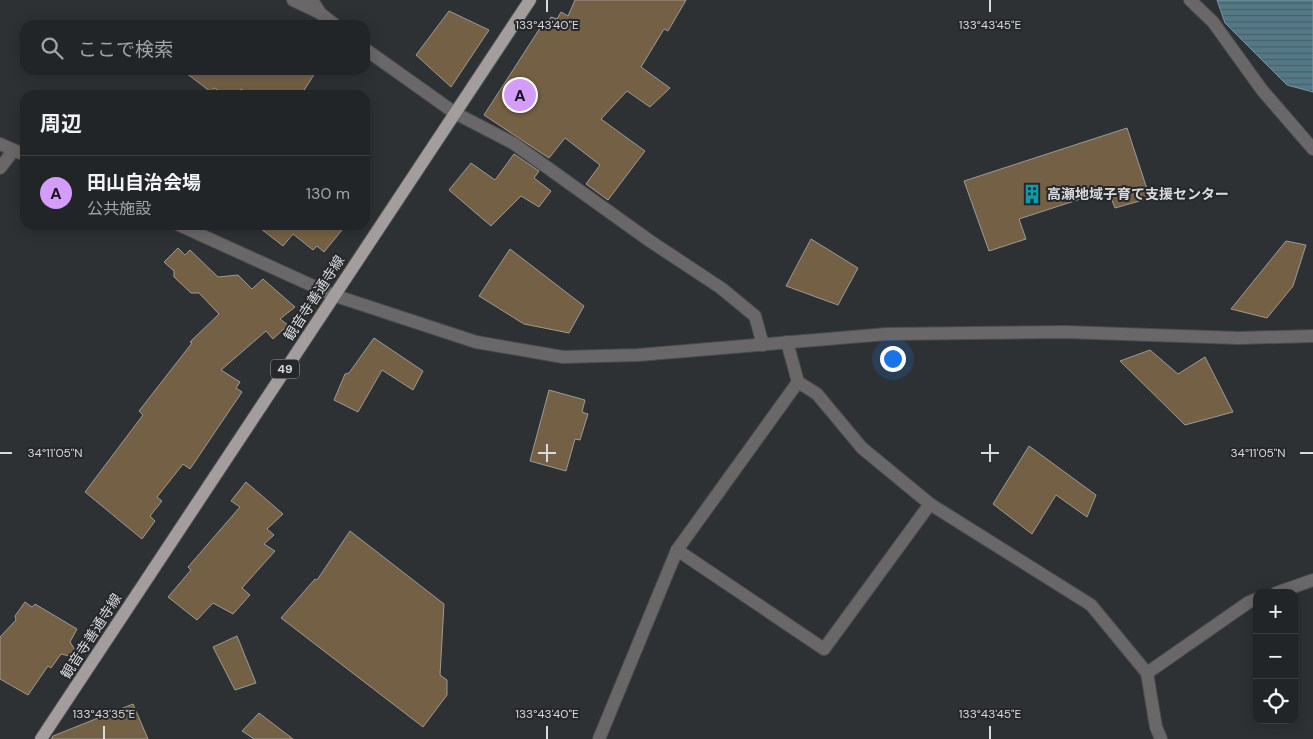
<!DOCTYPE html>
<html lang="ja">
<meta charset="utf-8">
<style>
body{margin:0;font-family:"DM Sans","Noto Sans JP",sans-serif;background:#2a2d2f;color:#f1f3f6}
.controls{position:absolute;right:15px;bottom:15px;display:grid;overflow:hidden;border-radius:10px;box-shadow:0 2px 12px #0003}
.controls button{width:45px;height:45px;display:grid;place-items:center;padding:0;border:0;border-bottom:1px solid #3f4244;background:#222527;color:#f1f3f6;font:25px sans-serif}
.you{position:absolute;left:892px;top:358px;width:18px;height:18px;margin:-12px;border:4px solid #fff;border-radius:50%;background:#1a73e8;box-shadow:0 0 0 8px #1a73e833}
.badge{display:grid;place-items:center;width:32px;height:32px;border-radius:50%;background:#d49cfb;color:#111;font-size:16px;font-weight:700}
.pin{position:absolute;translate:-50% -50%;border:2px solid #fff;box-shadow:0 1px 5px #0006}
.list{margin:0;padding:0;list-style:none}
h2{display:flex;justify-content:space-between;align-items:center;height:65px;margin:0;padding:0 20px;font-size:21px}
h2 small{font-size:16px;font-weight:400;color:#a2a5a7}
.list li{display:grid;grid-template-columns:32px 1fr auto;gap:15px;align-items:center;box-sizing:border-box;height:75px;padding:0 20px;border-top:1px solid #3f4244}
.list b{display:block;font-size:19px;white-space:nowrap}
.list p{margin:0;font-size:16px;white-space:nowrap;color:#a2a5a7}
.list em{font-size:16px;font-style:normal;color:#a2a5a7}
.icon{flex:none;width:28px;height:28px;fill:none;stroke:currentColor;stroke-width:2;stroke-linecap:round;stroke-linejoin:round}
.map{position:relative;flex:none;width:1313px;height:739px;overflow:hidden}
.search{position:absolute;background:#222527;box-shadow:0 2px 12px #0003;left:20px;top:20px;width:350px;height:55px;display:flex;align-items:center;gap:12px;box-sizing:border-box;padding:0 18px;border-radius:15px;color:#a2a5a7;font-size:19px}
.panel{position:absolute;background:#222527;box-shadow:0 2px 12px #0003;left:20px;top:90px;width:350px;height:140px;border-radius:15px}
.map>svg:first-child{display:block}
.water{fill:url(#water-rules);stroke:#7b96a1}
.building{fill:#746145;stroke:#9d9a95}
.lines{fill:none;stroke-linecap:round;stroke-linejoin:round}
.minor-casing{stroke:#494c4f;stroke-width:14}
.tertiary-casing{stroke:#494c4f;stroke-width:14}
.primary-casing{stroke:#494c4f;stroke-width:14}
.minor{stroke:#6a6768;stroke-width:12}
.tertiary{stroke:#6a6768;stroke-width:12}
.primary{stroke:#a39d9e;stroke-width:12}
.ticks{fill:none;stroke:#d9dadd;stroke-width:2}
.labels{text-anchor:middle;stroke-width:4;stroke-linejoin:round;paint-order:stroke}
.shield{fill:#25272a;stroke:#a3a4a7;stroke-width:1}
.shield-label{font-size:12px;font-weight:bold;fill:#d9dadd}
.poi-label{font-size:14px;font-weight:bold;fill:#d9dadd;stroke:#25272a;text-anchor:start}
.street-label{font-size:14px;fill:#d9dadd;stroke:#25272a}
.ticks-label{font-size:12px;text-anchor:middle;fill:#d9dadd;stroke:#25272a;stroke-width:4;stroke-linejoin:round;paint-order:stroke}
</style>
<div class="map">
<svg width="1313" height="739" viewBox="0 0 1313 739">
<defs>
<pattern id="water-rules" width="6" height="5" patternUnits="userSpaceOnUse" patternTransform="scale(1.25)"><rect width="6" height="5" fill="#537987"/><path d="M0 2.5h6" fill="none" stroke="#4b6068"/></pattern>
</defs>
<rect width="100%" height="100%" fill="#2e3134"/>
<path class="water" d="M 1217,0 L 1313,0 L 1313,92 L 1287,85 L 1225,23 Z"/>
<g class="building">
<path d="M 575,0 L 686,0 L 668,31 L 664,29 L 641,67 L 670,88 L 650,107 L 627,91 L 601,119 L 645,151 L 608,200 L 586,184 L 600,165 L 565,138 L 549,158 L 484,115 L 542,25 L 545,26 L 551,17 L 557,19 L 561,12 L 568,16 Z"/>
<path d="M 449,11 L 489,30 L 451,87 L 416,55 Z"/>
<path d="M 182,70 L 317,70 L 301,95 L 251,95 L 241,89 L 236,95 L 226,95 L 214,88 L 211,92 Z"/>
<path d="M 1127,128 L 1150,198 L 1115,208 L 1108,190 L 1019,219 L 1026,239 L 989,251 L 964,181 Z"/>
<path d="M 514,154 L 539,171 L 534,178 L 551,191 L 539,207 L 521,196 L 491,226 L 449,190 L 471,163 L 495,180 Z"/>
<path d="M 256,225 L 346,225 L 324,252 L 317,246 L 313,250 L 293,234 L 283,246 Z"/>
<path d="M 811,239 L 858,268 L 838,305 L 786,286 Z"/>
<path d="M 1286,241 L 1306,245 L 1293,286 L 1267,318 L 1231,309 Z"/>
<path d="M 178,248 L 185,255 L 190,250 L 218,277 L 238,275 L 252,289 L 263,279 L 295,307 L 280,319 L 288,325 L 273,339 L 266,331 L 221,370 L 240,382 L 236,388 L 242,392 L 190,469 L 183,464 L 157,497 L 162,501 L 150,516 L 155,521 L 142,539 L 85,492 L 143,415 L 139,411 L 192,343 L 190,342 L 219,314 L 199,293 L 191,293 L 174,277 L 174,271 L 164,262 Z"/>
<path d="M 510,249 L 584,306 L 569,333 L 524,324 L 479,296 Z"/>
<path d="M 374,338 L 423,371 L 413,390 L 382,370 L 358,412 L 334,400 L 345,374 L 349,373 Z"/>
<path d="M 1150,350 L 1178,374 L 1205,357 L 1233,412 L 1185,425 L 1120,361 Z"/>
<path d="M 549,390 L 585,400 L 582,412 L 588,414 L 580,440 L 575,439 L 566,471 L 530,461 Z"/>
<path d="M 1029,446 L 1096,495 L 1087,517 L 1056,495 L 1032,534 L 993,504 Z"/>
<path d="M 246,482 L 283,514 L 267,529 L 274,535 L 264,544 L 275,551 L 242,588 L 250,595 L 233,614 L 213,603 L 197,620 L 168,597 L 191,570 L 188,567 L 240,507 L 231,501 Z"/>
<path d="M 350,531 L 444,604 L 440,675 L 447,680 L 447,695 L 423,727 L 281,618 L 315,579 L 317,580 Z"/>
<path d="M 25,602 L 32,607 L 35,604 L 77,629 L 70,642 L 81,659 L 61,654 L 51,668 L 48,666 L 28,695 L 0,679 L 0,637 L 16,620 L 15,616 Z"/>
<path d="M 237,636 L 256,683 L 235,690 L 213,647 Z"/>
<path d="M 133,704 L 148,739 L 51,739 L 53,736 Z"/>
<path d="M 259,713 L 293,739 L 254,739 L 242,731 Z"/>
</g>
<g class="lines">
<defs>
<g id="minor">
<path d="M 293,0 L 320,13"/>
<path d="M 312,0 L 320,13 L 335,25"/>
<path d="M 1190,0 L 1213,22 L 1262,90 L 1313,149"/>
<path d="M 365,49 L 455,113 L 513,143 L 650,241 L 721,288 L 755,316 L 763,345"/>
<path d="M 0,168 L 14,150"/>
<path d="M 787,342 L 798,382 L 817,394 L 862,448 L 930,504 L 1091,605 L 1147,673 L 1156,727 L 1161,739"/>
<path d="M 677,550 L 824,649 L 930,504"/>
<path d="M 1276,593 L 1313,580"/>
<path d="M 1147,673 L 1249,602 L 1257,599"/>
<path d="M 599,739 L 677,550 L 798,382"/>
</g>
<g id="tertiary">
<path d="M 0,144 L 25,155"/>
<path d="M 179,225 L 333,295 L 476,342 L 563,357 L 638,355 L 887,334 L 1066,332 L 1238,338 L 1313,336"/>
</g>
<path id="primary" d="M 41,739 L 530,0"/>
</defs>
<use href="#minor" class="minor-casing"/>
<use href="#tertiary" class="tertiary-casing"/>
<use href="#primary" class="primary-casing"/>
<use href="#minor" class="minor"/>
<use href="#tertiary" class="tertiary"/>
<use href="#primary" class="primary"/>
</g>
<path class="ticks" d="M 547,0 L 547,12M 990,0 L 990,12M 547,444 L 547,462M 990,444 L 990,462M 0,453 L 12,453M 538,453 L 556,453M 981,453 L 999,453M 1300,453 L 1313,453M 104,726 L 104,739M 547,726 L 547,739M 990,726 L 990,739"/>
<defs>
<symbol id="building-bare" viewBox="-9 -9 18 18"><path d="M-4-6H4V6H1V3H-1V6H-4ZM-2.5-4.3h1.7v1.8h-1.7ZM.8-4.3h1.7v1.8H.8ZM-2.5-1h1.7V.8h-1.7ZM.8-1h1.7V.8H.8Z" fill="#0f9aa8" stroke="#25272a" stroke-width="2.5" paint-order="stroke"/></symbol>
</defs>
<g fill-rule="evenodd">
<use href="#building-bare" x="1018" y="180" width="28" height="28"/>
</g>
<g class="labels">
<rect class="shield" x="271" y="359.5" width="28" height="19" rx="4"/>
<g class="shield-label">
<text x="285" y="373">49</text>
</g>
<g class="poi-label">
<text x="1047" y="199">高瀬地域子育て支援センター</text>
</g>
<g class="street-label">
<text transform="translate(314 298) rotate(-57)" y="5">観音寺善通寺線</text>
<text transform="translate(91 636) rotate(-57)" y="5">観音寺善通寺線</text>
</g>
</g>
<g class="ticks-label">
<text x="547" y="29">133°43'40"E</text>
<text x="990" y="29">133°43'45"E</text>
<text x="55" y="457">34°11'05"N</text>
<text x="1258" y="457">34°11'05"N</text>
<text x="104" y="718">133°43'35"E</text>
<text x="547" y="718">133°43'40"E</text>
<text x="990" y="718">133°43'45"E</text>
</g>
</svg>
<div class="controls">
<button>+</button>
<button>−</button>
<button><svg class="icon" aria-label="locate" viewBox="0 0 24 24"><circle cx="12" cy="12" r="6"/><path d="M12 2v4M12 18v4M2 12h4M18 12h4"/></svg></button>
</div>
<div class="you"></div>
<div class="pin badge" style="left:520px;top:95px">A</div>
<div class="search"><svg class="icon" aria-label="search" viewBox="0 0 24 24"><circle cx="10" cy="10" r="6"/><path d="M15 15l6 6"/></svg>ここで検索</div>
<section class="panel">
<h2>周辺<small></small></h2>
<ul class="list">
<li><span class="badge">A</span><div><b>田山自治会場</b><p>公共施設</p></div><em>130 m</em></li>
</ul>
</section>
</div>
